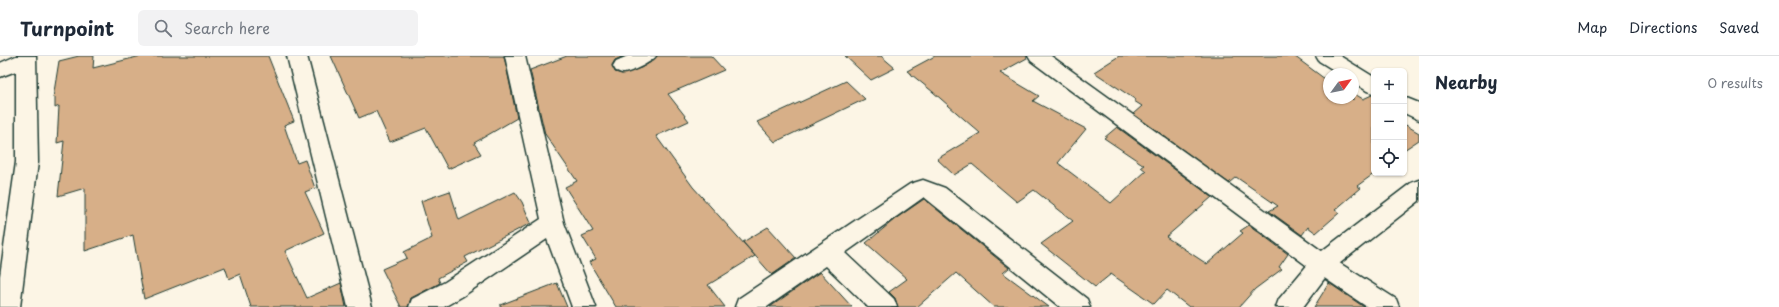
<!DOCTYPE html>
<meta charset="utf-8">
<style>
body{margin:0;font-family:"Playpen Sans",sans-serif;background:#f2f2f3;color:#1f2937}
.controls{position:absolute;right:12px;top:12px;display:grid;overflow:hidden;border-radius:6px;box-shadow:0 1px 3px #0004}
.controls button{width:36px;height:36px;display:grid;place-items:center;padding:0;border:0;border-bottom:1px solid #e0e1e3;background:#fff;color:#1f2937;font:20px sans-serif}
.compass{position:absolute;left:1323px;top:12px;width:36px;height:36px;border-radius:50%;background:#fff;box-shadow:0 1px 3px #0004;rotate:57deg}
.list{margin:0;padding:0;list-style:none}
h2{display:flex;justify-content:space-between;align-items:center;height:52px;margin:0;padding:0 16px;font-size:17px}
h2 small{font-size:13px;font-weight:400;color:#747a83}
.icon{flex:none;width:22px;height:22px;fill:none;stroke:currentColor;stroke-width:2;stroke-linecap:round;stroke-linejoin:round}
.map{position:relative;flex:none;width:1419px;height:251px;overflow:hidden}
header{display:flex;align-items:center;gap:24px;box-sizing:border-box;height:56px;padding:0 20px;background:#fff;border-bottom:1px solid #e0e1e3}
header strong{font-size:19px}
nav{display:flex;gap:22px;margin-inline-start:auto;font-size:14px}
.search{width:280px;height:36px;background:#f2f2f3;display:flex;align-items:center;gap:10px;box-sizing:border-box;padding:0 14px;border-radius:6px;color:#747a83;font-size:15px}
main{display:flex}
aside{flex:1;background:#fff}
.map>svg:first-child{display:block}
.building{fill:#d7af88;stroke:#1f3d34}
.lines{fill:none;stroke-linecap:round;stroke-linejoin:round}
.street-casing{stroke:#1f3d34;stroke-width:3}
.secondary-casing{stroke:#1f3d34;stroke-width:3}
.street{fill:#fcf5e5;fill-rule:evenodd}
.secondary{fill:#fcf5e5;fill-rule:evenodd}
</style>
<header>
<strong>Turnpoint</strong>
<div class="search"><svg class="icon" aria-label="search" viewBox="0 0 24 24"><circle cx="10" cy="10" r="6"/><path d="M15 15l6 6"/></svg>Search here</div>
<nav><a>Map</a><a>Directions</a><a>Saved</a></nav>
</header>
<main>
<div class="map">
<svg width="1419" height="251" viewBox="0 0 1419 251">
<rect width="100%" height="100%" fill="#fcf5e5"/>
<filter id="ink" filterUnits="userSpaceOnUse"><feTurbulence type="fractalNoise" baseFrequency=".025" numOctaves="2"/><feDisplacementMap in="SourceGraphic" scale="8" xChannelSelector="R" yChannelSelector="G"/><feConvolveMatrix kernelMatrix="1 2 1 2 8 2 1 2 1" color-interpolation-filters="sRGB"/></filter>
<g filter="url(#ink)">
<g class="building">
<path d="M 79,0 L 94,0 L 93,12 L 141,0 L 268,0 L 294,65 L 284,69 L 297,107 L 305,104 L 315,132 L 305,136 L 324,177 L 285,195 L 307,242 L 341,227 L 346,251 L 251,251 L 240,218 L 229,223 L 225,211 L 144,243 L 133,179 L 85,195 L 85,132 L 58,140 L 64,85 L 57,87 L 59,50 L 55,52 L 55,41 L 53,42 L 59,5 Z"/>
<path d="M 331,0 L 504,0 L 517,62 L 474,87 L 481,98 L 448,113 L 426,72 L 390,86 L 376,55 L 359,62 Z"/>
<path d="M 567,0 L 624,0 L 615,4 L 612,9 L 615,16 L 622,18 L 641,12 L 651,6 L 657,0 L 711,0 L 724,14 L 668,38 L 689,65 L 656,80 L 693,131 L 755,200 L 708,229 L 725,251 L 616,251 L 589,206 L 596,203 L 582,180 L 593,175 L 565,131 L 577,125 L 545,78 L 530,14 Z"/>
<path d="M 845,0 L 881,0 L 895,12 L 871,24 Z"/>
<path d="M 935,0 L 1027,0 L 1027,2 L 1000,17 L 1039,40 L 1033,45 L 1086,73 L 1058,107 L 1111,147 L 1146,115 L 1141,111 L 1144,109 L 1104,82 L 1117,71 L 1212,141 L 1166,181 L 1207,208 L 1243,177 L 1240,175 L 1249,169 L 1288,198 L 1279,211 L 1282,213 L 1255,233 L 1239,251 L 1189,251 L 1167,234 L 1154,248 L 1111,218 L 1095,231 L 1041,188 L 1073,165 L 1034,134 L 1017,146 L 972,108 L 954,119 L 937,103 L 980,77 L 933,36 L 907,15 Z"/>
<path d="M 1119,0 L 1294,0 L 1329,26 L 1329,42 L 1351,42 L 1353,44 L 1353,37 L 1363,43 L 1374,38 L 1374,115 L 1372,117 L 1375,117 L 1357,130 L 1361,132 L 1335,154 L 1339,157 L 1316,177 L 1308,171 L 1302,179 L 1269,155 L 1278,150 L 1236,121 L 1229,127 L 1133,58 L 1142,50 L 1134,45 L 1136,44 L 1094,16 Z"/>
<path d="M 846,25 L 865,43 L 775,86 L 757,66 Z"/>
<path d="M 1404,68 L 1419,77 L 1419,84 L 1404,94 Z"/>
<path d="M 450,135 L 459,164 L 515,136 L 522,146 L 531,167 L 465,201 L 468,206 L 438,222 L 440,227 L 411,242 L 408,251 L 401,251 L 382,213 L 407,202 L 404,196 L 432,182 L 421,145 Z"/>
<path d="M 924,143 L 1009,212 L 1003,217 L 1049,251 L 994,251 L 956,217 L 917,251 L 898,251 L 895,242 L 889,236 L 907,223 L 866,187 L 895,163 Z"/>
<path d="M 768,171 L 796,202 L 772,219 L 743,186 Z"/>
<path d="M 820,216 L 852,251 L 770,251 Z"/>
<path d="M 557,227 L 567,251 L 500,251 L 500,249 Z"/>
<path d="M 1329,227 L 1364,251 L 1314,251 Z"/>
</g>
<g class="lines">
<defs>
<g id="street">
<path d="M 16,0 L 36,0 L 38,106 L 20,251 L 0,251 L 0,220 L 16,106 L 16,15 L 0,21 L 0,7 Z"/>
<path d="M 287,0 L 307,0 L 372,251 L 348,251 Z"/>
<path d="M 505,0 L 525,0 L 564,167 L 596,251 L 572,251 L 547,183 L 463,240 L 444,251 L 409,251 L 412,243 L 445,226 L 541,163 Z"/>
<path d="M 628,0 L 656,0 C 652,6 630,17 623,17 C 620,17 618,15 616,15 L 613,10 L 616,5 Z"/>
<path d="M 1028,0 L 1051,0 L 1330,201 L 1396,243 L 1399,251 L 1367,251 L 1314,215 L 1031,5 Z"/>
<path d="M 923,124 L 945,132 L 1087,243 L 1090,251 L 1060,251 L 924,141 L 845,197 L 894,243 L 897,251 L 868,251 L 826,210 L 767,251 L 735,251 L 738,243 L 910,128 Z"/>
</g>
<g id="secondary">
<path d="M 1316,0 L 1340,0 L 1374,21 L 1374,37 L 1367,35 L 1353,26 L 1353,18 L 1340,18 L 1319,5 Z"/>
<path d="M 1404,41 L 1419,47 L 1419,64 L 1404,57 Z"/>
<path d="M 1419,124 L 1419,145 L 1330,215 L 1303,251 L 1276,251 L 1279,243 L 1314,201 L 1411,127 Z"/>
</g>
</defs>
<use href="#street" class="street-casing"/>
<use href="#secondary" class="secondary-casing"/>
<use href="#street" class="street"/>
<use href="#secondary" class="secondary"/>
</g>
</g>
</svg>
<div class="controls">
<button>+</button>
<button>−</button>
<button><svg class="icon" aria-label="locate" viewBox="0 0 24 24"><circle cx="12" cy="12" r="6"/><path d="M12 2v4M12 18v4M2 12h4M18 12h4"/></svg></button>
</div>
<svg class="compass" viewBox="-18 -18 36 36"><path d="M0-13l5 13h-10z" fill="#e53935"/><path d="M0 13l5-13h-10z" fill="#747a83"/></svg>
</div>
<aside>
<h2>Nearby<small>0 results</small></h2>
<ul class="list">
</ul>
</aside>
</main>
